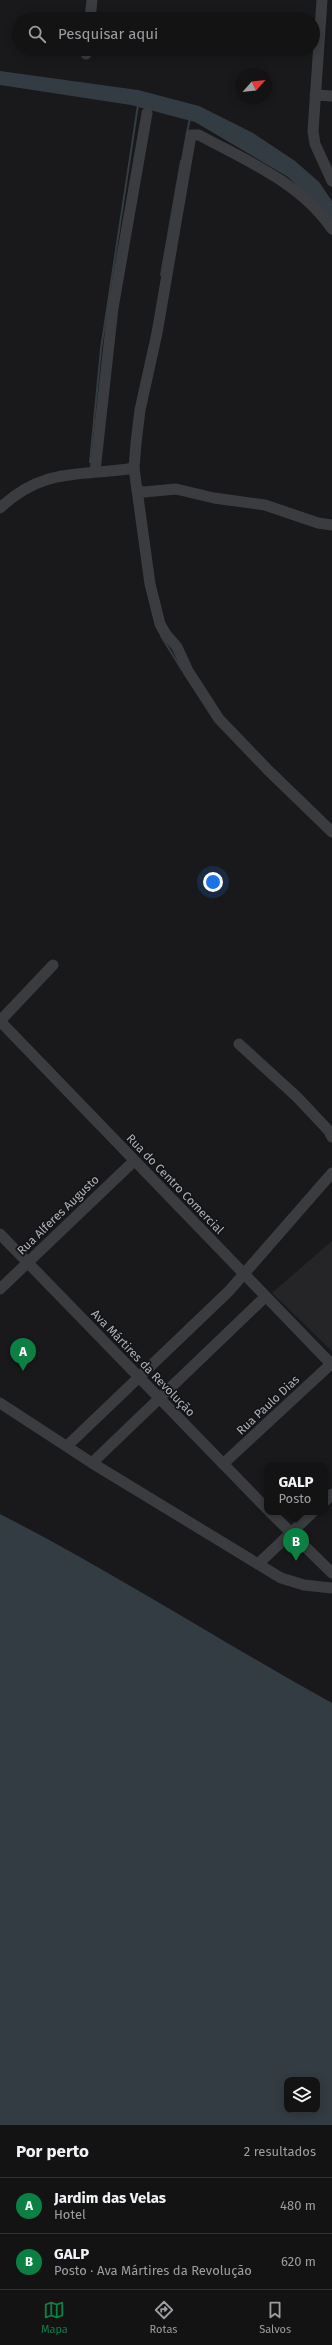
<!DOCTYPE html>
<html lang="pt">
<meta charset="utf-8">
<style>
body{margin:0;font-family:"Fira Sans",sans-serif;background:#1c1c1d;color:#f1f3f6}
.controls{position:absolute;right:12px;bottom:12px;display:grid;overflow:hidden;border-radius:8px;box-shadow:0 2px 10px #0003}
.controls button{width:36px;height:36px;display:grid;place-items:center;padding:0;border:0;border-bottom:1px solid #323234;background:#131314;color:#f1f3f6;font:20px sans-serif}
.compass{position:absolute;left:236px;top:68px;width:36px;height:36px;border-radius:50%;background:#131314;box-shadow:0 2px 10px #0003;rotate:63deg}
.you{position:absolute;left:213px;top:882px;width:14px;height:14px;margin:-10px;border:3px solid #fff;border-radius:50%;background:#1a73e8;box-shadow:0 0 0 6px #1a73e833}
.badge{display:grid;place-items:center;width:26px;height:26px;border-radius:50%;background:#0b8043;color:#fff;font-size:13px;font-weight:700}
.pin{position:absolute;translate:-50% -33px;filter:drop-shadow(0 1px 2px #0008)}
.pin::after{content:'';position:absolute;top:21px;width:14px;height:12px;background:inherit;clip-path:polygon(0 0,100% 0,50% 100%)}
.popup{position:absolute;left:264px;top:1463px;width:64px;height:52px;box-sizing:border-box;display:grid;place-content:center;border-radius:8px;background:#131314;filter:drop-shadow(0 1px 3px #0005);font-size:13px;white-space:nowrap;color:#9d9ea0}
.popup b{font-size:15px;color:#f1f3f6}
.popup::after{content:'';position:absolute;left:50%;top:100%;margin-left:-8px;border:8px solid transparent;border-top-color:#131314}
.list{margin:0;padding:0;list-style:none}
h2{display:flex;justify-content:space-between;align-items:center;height:52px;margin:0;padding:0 16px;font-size:17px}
h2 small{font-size:13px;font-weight:400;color:#9d9ea0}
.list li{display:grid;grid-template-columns:26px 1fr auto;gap:12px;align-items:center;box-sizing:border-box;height:56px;padding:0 16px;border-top:1px solid #323234}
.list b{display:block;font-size:15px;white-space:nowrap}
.list p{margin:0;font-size:13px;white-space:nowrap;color:#9d9ea0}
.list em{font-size:13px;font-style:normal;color:#9d9ea0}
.icon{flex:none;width:22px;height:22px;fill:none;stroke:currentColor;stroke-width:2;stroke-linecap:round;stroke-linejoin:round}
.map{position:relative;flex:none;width:332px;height:2125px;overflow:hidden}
.search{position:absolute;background:#131314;box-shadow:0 2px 10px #0003;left:12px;right:12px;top:12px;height:44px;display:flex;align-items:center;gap:10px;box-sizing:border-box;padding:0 14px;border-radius:22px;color:#9d9ea0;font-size:15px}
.sheet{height:164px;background:#131314}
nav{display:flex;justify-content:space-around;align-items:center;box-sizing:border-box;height:56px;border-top:1px solid #323234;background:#131314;font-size:11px;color:#9d9ea0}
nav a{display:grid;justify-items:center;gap:2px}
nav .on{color:#0b8043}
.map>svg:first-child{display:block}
.built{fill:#252528}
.water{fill:#343c43;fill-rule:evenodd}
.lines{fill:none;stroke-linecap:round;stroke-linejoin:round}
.stream{stroke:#343c43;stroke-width:2}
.minor{stroke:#3a3c3f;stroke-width:11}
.labels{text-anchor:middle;stroke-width:3.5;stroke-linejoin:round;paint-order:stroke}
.street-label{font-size:12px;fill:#adb1b9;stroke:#141416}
</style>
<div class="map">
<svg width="332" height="2125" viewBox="0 0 332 2125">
<rect width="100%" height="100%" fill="#19191b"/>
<path class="built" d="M 332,1241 L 332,1351 L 272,1293 Z"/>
<g class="water">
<path d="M 0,71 L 138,90 L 199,106 L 253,133 L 295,161 L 319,182 L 332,201 L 332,226 L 315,203 L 288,177 L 195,122 L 131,105 L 0,85 Z"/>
<path d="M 0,1514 C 113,1572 220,1641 332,1703 L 332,2125 L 0,2125 ZM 287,2080 L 317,2080 L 317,2110 L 287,2110 Z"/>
</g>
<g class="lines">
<g class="stream">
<path d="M 187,133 L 190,118"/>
<path d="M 161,275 L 181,161"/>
<path d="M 90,462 L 101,349 L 138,105"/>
<path d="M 161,636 L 182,670"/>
</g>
<g class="minor">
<path d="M 322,0 L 313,131 L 315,144 L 332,181"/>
<path d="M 90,19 L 92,0"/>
<path d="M 86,54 L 86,49"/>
<path d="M 315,95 L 332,96"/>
<path d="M 332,229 C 301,183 247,161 199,135 L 191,135 L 157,333 L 140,410 L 136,443 L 134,468 L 150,584 L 160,624 L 165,633 L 177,647 L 188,671 L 219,719 L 268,770 L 332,832"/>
<path d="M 95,471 L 113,308 L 147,113"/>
<path d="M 137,490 L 144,492 L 176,489 L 214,498 L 265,505 L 318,523 L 332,525"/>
<path d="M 0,508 C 45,466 80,477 134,468"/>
<path d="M 0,1021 L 332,1365"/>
<path d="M 0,1021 L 53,965"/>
<path d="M 239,1044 L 297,1097 L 329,1131 L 332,1137"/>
<path d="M 0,1234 L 267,1509"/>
<path d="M 0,1289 L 134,1161"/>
<path d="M 0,1403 L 92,1463 L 281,1578 L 304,1585 L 332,1588"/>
<path d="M 67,1446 L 229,1291 L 332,1173"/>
<path d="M 92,1463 L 265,1297"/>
<path d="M 223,1464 L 331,1364"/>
<path d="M 325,1501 L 332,1494"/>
<path d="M 270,1512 L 332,1573"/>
<path d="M 258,1564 L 313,1512"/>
</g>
</g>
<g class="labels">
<g class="street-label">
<text transform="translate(175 1184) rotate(46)" y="4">Rua do Centro Comercial</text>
<text transform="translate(58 1215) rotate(-44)" y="4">Rua Alferes Augusto</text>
<text transform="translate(143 1363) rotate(46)" y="4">Ava Mártires da Revolução</text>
<text transform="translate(268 1405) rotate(-43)" y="4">Rua Paulo Dias</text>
</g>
</g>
</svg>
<div class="controls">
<button><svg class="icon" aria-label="layers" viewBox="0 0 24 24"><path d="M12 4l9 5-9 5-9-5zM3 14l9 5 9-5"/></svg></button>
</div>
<svg class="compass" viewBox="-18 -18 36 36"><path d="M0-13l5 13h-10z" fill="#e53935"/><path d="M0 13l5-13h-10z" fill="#9d9ea0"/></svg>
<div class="you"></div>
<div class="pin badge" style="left:23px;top:1371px">A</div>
<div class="pin badge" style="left:296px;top:1561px">B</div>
<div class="popup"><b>GALP</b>Posto</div>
<div class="search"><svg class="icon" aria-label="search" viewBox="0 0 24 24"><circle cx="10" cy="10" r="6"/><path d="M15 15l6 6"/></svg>Pesquisar aqui</div>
</div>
<section class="sheet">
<h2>Por perto<small>2 resultados</small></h2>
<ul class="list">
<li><span class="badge">A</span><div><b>Jardim das Velas</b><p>Hotel</p></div><em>480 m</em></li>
<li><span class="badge">B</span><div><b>GALP</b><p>Posto · Ava Mártires da Revolução</p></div><em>620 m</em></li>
</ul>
</section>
<nav>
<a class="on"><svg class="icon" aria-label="map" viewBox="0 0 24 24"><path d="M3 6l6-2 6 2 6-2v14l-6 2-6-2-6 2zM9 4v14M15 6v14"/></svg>Mapa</a>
<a><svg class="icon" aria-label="directions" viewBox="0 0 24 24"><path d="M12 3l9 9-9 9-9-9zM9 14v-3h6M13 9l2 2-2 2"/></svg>Rotas</a>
<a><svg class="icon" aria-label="saved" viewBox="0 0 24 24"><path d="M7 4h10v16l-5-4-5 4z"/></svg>Salvos</a>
</nav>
